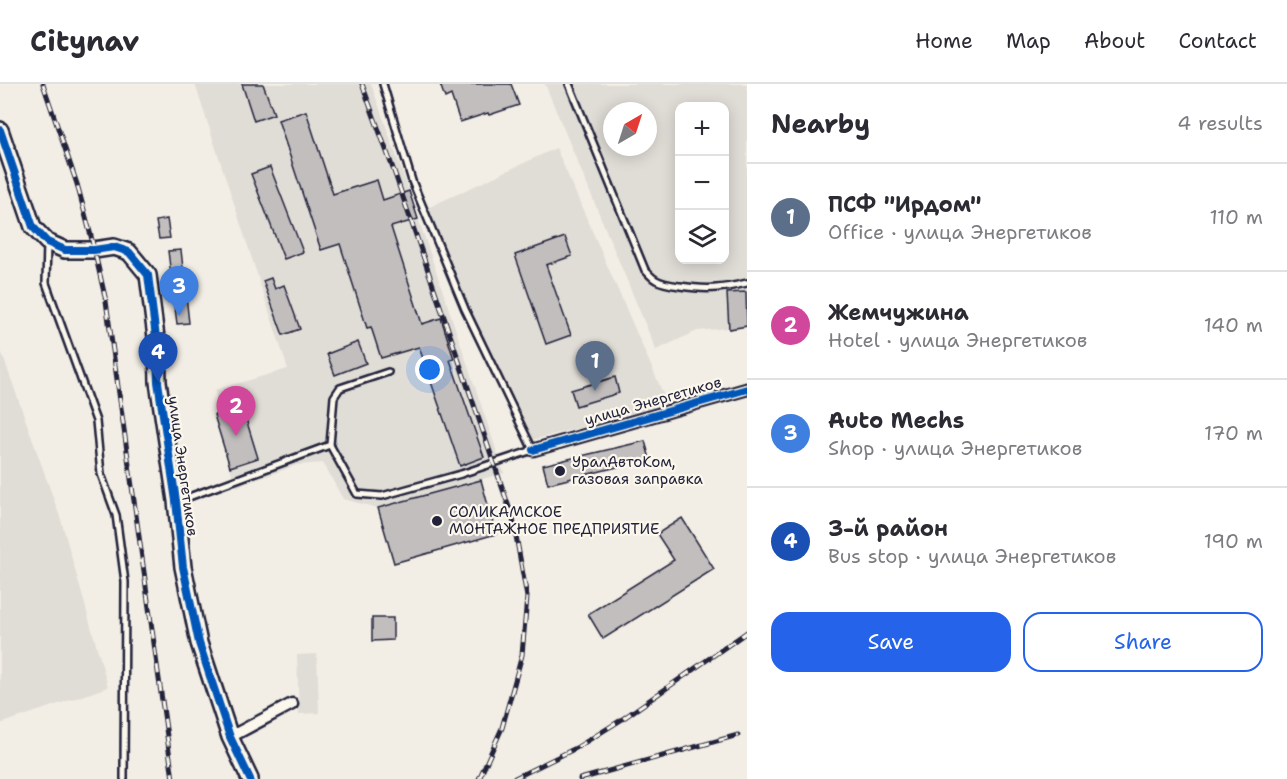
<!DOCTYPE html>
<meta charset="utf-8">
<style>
body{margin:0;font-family:"Shantell Sans",sans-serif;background:#f7f7f7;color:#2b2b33}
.controls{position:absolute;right:18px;top:18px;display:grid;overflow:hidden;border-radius:12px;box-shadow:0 3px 15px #0003}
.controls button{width:54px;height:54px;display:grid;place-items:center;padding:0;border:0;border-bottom:2px solid #e1e1e2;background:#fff;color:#2b2b33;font:30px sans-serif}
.compass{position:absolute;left:603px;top:18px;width:54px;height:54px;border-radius:50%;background:#fff;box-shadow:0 3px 15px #0003;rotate:39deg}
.you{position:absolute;left:430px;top:286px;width:21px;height:21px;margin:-15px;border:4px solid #fff;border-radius:50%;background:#1a73e8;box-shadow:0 0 0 9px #1a73e833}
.badge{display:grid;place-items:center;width:39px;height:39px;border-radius:50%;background:#2563eb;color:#fff;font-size:20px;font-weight:700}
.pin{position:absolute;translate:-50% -50px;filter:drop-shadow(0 2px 3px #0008)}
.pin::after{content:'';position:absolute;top:32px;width:21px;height:18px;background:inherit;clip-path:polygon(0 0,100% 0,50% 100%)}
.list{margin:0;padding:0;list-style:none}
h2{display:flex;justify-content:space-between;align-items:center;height:78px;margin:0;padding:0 24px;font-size:26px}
h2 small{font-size:20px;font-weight:400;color:#7c7c81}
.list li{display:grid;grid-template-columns:39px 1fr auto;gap:18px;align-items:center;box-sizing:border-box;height:108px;padding:0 24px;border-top:2px solid #e1e1e2}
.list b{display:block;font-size:22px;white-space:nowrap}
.list p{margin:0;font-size:20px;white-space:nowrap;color:#7c7c81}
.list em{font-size:20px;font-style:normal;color:#7c7c81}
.actions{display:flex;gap:12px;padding:18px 24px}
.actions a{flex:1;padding:14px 0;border:2px solid #2563eb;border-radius:18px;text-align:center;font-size:21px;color:#2563eb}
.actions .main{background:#2563eb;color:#fff}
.icon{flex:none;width:33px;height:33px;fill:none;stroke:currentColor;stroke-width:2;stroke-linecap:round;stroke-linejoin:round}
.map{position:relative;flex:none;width:747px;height:695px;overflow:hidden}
header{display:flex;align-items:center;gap:36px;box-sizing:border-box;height:84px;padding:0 30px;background:#fff;border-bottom:2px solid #e1e1e2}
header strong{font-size:28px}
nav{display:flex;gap:33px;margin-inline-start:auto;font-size:21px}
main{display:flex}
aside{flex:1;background:#fff}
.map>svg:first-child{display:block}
.built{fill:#e0dcd6;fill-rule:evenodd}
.building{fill:#c2bebe;stroke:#22223b;stroke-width:1.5}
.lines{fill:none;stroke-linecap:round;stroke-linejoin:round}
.lane-casing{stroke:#22223b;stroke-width:10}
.street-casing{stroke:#22223b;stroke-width:15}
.secondary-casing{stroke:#22223b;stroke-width:20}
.lane{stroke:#fbf7ec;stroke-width:5}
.street{stroke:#fbf7ec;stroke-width:10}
.secondary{stroke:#fbf7ec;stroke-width:15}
.rail-casing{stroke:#22223b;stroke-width:5}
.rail{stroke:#fbf7ec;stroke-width:3;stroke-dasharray:9;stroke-linecap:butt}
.cycleway-casing{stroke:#fbf7ec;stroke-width:11}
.cycleway{stroke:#0057b8;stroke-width:8}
.poi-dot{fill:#22223b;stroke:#fbf7ec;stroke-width:2}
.labels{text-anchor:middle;stroke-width:4.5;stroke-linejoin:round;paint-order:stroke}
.street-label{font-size:15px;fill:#22223b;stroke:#fbf7ec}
.poi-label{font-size:15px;fill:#22223b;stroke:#fbf7ec;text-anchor:start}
</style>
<header>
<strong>Citynav</strong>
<nav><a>Home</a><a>Map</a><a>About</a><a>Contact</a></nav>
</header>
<main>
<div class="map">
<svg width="747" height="695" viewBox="0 0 747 695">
<rect width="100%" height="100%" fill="#f2eee5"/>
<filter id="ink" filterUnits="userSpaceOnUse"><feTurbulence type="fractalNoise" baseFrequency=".0167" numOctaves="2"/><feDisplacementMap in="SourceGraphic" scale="12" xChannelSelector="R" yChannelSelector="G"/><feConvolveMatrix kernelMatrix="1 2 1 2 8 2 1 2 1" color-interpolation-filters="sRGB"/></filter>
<g filter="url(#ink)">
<g class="built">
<path d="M 195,0 L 371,0 L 409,107 L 504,389 L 378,424 L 343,415 L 323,379 L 297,381 L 236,403 L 214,331 L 218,329 L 215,306 L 288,285 Z"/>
<path d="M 545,0 L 747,0 L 747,242 L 697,247 L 656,266 ZM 680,22 L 724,22 L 724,176 L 680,176 ZM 612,27 L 648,27 L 648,63 L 612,63 Z"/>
<path d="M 556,64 L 668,321 L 532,356 L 423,126 Z"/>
<path d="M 0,264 L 61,436 L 108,603 L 0,640 Z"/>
<path d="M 317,570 L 319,629 L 299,630 L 297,571 Z"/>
</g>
<g class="building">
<path d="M 242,0 L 263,0 L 274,30 L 254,37 Z"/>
<path d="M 440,0 L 511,0 L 519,21 L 489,31 L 488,29 L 460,38 L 451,11 L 445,14 Z"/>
<path d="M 306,27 L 333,110 L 377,96 L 383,116 L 409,107 L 418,135 L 391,143 L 422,240 L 441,234 L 454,275 L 450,276 L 484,373 L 460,382 L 419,263 L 381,274 L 371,243 L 367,244 L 340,160 L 321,166 L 278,36 Z"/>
<path d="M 270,83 L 303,168 L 284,175 L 251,90 Z"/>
<path d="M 167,135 L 170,154 L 159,155 L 156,137 Z"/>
<path d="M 565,153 L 572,172 L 546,181 L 571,251 L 546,260 L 515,171 Z"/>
<path d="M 181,166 L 189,239 L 177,240 L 168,167 Z"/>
<path d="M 271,194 L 275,205 L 284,201 L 300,245 L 283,251 L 263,197 Z"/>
<path d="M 746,208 L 747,242 L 729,245 L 727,209 Z"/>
<path d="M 358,258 L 366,279 L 335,291 L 327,270 Z"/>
<path d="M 615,293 L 619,309 L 576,322 L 571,306 Z"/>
<path d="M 242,322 L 258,374 L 230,383 L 214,331 Z"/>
<path d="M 645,357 L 650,375 L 548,400 L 543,381 Z"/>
<path d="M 481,396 L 496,450 L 394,479 L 378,424 Z"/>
<path d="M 682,434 L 714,485 L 603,555 L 588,530 L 674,476 L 657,450 Z"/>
<path d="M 372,534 L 393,534 L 393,556 L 372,557 Z"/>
</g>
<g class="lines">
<defs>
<g id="lane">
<path d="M 569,0 L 645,186 C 649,190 652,194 656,196 C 663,200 672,201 680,202 C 706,206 721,205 747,199"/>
<path d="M 47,159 L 46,199 L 96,337 L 101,390 L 116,431 L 125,498 L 124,695"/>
<path d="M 330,361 L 357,410 L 382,412 L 461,390 L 533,366 L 465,225 L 412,97 L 383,0"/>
<path d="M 178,417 L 330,361 L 334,313 L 340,304 L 388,288"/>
</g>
<g id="street">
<path d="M 533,366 L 747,305"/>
<path d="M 230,653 L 292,620"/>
</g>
<path id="secondary" d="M 0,46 L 33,143 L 47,158 L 65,166 L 94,166 L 114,163 L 129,168 L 148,191 L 157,261 L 158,298 L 176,417 L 183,483 L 199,559 L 230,653 L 250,695"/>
</defs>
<use href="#lane" class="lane-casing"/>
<use href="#street" class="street-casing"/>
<use href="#secondary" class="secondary-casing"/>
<use href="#lane" class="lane"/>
<use href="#street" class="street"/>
<use href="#secondary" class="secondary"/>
<defs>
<g id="rail">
<path d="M 43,0 L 77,100 L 91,152 L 106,217 L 173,695"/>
<path d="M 362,0 L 395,90 L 513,435 L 527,513 L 522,571 L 502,644 L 479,695"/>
<path d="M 513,695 L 576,664 L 621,636 L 747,548"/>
<path d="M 580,695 L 738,651"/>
</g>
</defs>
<use href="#rail" class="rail-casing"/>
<use href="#rail" class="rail"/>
<defs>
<g id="cycleway">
<path d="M 0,46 L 33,143 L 47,158 L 65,166 L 94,166 L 114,163 L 129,168 L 148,191 L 157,261 L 158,298 L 176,417 L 183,483 L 199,559 L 230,653 L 250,695"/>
<path d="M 533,366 L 747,305"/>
</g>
</defs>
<use href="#cycleway" class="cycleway-casing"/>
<use href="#cycleway" class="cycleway"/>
</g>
</g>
<g class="poi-dot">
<circle cx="560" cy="387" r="6"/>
<circle cx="437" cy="437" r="6"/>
</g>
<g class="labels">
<g class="street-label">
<text transform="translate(653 317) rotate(-16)" y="5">улица Энергетиков</text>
<text transform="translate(183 382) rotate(82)" y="5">улица Энергетиков</text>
</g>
<g class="poi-label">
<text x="572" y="383">УралАвтоКом,<tspan x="572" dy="17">газовая заправка</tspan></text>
<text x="449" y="433">СОЛИКАМСКОЕ<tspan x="449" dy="17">МОНТАЖНОЕ ПРЕДПРИЯТИЕ</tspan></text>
</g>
</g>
</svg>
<div class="controls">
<button>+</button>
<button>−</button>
<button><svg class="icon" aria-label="layers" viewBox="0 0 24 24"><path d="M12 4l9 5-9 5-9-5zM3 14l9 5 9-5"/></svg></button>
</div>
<svg class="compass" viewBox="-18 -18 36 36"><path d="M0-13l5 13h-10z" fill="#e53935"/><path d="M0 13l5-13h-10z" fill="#7c7c81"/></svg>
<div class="you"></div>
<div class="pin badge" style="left:595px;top:307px;background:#5c6f8a">1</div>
<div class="pin badge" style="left:236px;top:352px;background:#d1479c">2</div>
<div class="pin badge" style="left:179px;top:232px;background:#3f7fe0">3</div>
<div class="pin badge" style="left:158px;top:298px;background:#1a4fb4">4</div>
</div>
<aside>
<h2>Nearby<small>4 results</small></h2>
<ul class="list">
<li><span class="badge" style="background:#5c6f8a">1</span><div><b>ПСФ &quot;Ирдом&quot;</b><p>Office · улица Энергетиков</p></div><em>110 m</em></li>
<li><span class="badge" style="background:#d1479c">2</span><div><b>Жемчужина</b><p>Hotel · улица Энергетиков</p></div><em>140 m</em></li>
<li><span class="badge" style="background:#3f7fe0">3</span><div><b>Auto Mechs</b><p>Shop · улица Энергетиков</p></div><em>170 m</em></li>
<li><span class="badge" style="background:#1a4fb4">4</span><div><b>3-й район</b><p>Bus stop · улица Энергетиков</p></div><em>190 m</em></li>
</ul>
<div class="actions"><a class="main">Save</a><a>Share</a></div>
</aside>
</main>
